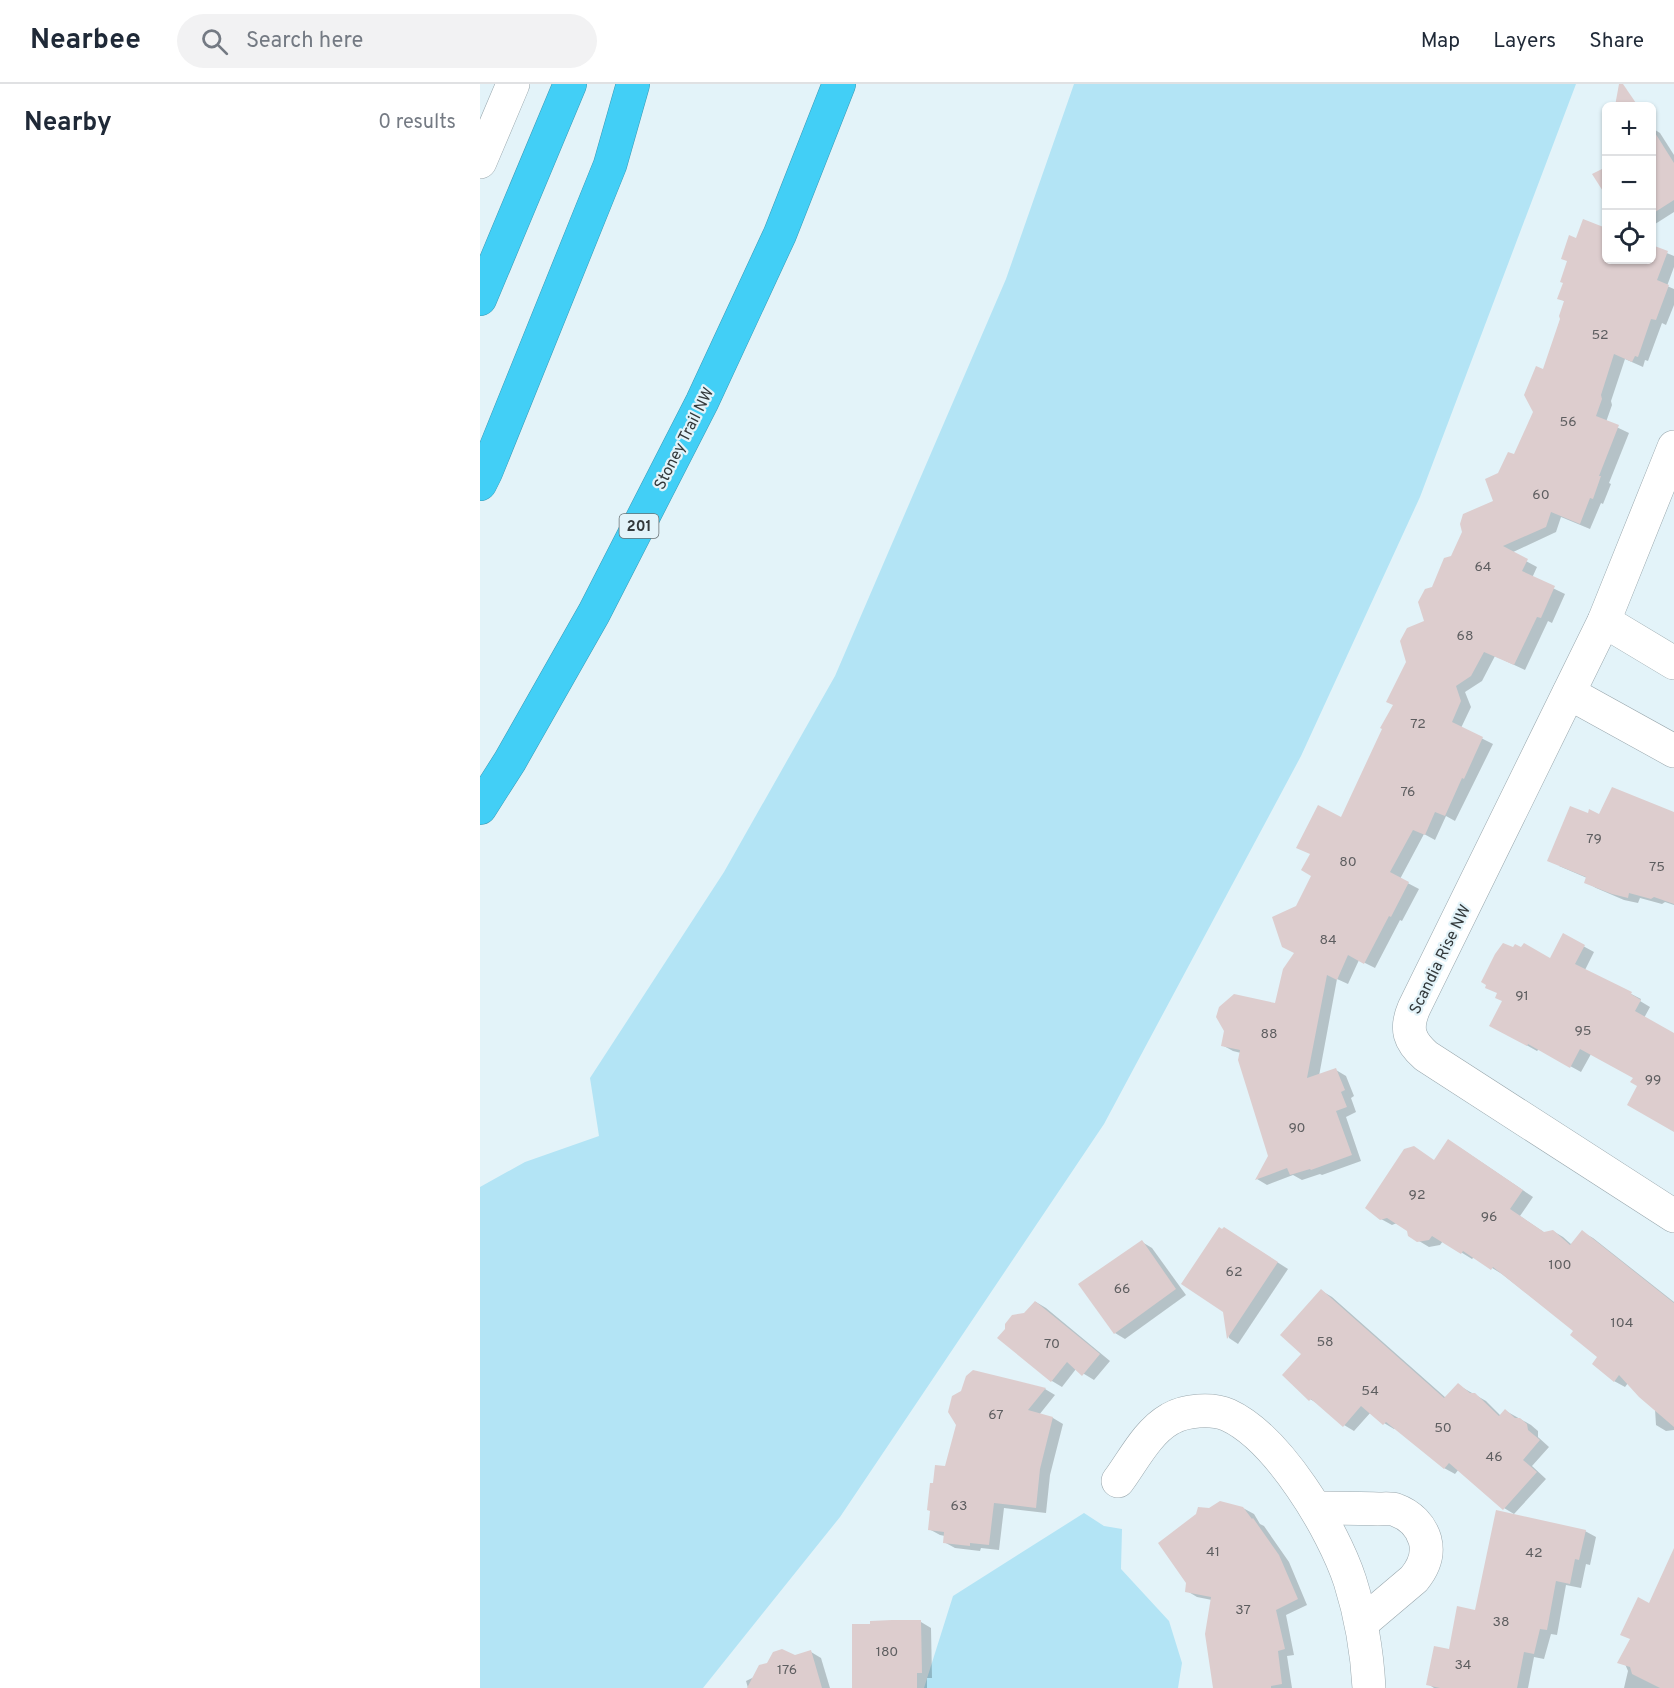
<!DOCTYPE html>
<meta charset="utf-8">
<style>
body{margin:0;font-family:Overpass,sans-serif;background:#f2f2f3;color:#1f2937}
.controls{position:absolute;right:18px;top:18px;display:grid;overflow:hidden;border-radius:9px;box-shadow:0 2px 4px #0004}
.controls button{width:54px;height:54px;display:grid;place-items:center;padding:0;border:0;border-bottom:2px solid #e0e1e3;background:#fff;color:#1f2937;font:30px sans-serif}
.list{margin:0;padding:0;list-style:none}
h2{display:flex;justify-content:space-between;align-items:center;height:78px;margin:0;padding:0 24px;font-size:26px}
h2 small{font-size:20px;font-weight:400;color:#747a83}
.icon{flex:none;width:33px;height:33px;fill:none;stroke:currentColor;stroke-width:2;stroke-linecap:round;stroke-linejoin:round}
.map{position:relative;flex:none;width:1194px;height:1604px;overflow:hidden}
header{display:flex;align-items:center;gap:36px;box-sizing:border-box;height:84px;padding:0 30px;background:#fff;border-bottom:2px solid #e0e1e3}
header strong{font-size:28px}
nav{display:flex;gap:33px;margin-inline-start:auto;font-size:21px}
.search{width:420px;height:54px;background:#f2f2f3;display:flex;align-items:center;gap:15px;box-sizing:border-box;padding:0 21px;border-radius:33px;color:#747a83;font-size:22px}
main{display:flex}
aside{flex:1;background:#fff}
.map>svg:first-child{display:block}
.green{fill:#b3e4f5}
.shadow{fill:#0003}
.building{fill:#ddcdce}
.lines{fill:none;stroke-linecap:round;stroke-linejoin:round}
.minor-casing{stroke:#99a7ad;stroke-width:34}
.highway-casing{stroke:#3d9ab5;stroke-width:34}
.minor{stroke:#fff;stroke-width:33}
.highway{stroke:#42cff6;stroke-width:33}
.labels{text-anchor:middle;stroke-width:4.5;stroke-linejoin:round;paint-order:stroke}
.number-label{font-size:14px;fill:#5e5e60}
.shield{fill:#e3f3f9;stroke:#687174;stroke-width:1.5}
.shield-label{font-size:15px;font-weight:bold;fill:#33393b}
.street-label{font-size:16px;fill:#33393b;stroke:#e3f3f9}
</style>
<header>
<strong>Nearbee</strong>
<div class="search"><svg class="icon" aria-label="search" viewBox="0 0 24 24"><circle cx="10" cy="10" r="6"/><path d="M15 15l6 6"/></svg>Search here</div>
<nav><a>Map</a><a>Layers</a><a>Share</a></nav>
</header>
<main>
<aside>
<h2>Nearby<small>0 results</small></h2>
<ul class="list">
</ul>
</aside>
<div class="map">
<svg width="1194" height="1604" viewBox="0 0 1194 1604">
<rect width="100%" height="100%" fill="#e3f3f9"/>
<g class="green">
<path d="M 594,0 L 1096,0 L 940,413 L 821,672 L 624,1040 L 360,1433 L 223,1604 L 0,1604 L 0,1103 L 45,1078 L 119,1052 L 110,994 L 244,788 L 355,592 L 526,195 Z"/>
<path d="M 604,1429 L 624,1442 L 642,1445 L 641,1485 L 689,1537 L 702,1579 L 698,1604 L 444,1604 L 473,1512 Z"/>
</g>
<g class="shadow">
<path d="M 1172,44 L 1180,49 L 1194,71 L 1194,128 L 1172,142 Z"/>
<path d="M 1104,137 L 1126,146 L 1126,176 L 1172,176 L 1172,163 L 1194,172 L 1194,183 L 1187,202 L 1194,205 L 1194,221 L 1186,241 L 1182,239 L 1168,277 L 1165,276 L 1163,283 L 1145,275 L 1131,317 L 1132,321 L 1126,338 L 1149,349 L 1129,399 L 1131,400 L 1123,420 L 1121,419 L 1110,445 L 1081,433 L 1076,448 L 1031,469 L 1057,483 L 1052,494 L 1085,510 L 1072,539 L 1068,537 L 1045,586 L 1015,572 L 1002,597 L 985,608 L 991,623 L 981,644 L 1013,660 L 975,737 L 966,732 L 955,756 L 944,750 L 920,795 L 939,805 L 922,837 L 920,836 L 895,884 L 879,876 L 868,900 L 857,895 L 839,992 L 856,986 L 866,992 L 874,1012 L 871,1014 L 876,1028 L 866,1033 L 881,1077 L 842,1091 L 840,1090 L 822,1096 L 813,1091 L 787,1101 L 777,1095 L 789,1072 L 761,969 L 753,967 L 742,961 L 797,921 L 815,869 L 817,823 L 862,735 L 914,622 L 946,537 L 953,504 L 972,473 L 1015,417 L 1019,390 L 1035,372 L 1054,328 L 1064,287 L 1086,218 L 1079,214 Z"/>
<path d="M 1194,729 L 1194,821 L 1185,818 L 1182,820 L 1160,814 L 1158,819 L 1144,816 L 1116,804 L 1106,798 L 1107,794 L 1079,782 L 1109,730 L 1119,731 Z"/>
<path d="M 1083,851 L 1114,868 L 1105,886 L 1161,915 L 1160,917 L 1170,923 L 1164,934 L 1194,951 L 1194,1046 L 1155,993 L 1111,970 L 1101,988 L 1059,965 L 1057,967 L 1011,941 L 1070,876 Z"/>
<path d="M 979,1063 L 1053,1113 L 1040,1132 L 1065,1149 L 1073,1147 L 1083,1153 L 1092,1161 L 1102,1148 L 1113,1154 L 1194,1218 L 1194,1346 L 1186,1347 L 1176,1341 L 1175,1325 L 1148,1299 L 1145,1303 L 1134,1297 L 1119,1273 L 1095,1247 L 1022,1190 L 994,1173 L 992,1175 L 963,1157 L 960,1161 L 949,1163 L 929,1151 L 928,1146 L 917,1139 L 912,1141 L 901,1135 L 955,1077 Z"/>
<path d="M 755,1151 L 808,1185 L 758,1260 L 749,1254 L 744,1227 Z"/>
<path d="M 662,1158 L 672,1164 L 706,1211 L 645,1255 L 635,1249 Z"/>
<path d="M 842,1207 L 852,1213 L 966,1314 L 978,1301 L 1006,1317 L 1021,1332 L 1026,1327 L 1051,1341 L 1058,1347 L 1058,1353 L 1069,1363 L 1052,1382 L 1066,1395 L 1034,1430 L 1024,1424 L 979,1385 L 975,1390 L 964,1384 L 916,1344 L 914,1345 L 904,1339 L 891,1328 L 874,1347 L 864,1341 L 840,1321 L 830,1315 L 823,1269 Z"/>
<path d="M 556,1218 L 566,1224 L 630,1277 L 614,1296 L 596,1285 L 582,1303 L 572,1297 L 526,1245 L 545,1230 Z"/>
<path d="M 494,1288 L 565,1305 L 575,1311 L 559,1331 L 573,1334 L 583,1340 L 570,1391 L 566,1429 L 524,1424 L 519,1466 L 501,1464 L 500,1467 L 475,1464 L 464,1458 L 465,1452 L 460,1451 L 449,1445 L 454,1401 L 466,1384 L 477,1341 L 482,1308 Z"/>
<path d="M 763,1424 L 774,1430 L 780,1440 L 784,1442 L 809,1478 L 827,1521 L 806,1531 L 814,1571 L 807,1572 L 812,1604 L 734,1604 L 732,1516 L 717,1513 L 707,1507 Z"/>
<path d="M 1105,1447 L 1116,1453 L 1110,1481 L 1106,1480 L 1101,1504 L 1086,1501 L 1077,1551 L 1071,1550 L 1064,1575 L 1054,1573 L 1048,1604 L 954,1604 L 948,1600 L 996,1528 Z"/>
<path d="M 1194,1468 L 1194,1604 L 1144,1604 L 1148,1587 L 1142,1573 L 1170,1521 Z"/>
<path d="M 441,1538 L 451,1544 L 452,1594 L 447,1594 L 447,1604 L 374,1604 Z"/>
<path d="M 331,1568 L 341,1574 L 350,1604 L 268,1604 L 266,1597 L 315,1573 Z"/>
</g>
<g class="building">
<path d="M 1139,0 L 1143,0 L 1158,22 L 1135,22 Z"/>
<path d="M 1172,44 L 1194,79 L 1194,116 L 1172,130 Z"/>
<path d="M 1126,83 L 1126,112 L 1112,90 Z"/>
<path d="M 1103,135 L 1126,144 L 1126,176 L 1172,176 L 1172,161 L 1188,167 L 1177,196 L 1189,201 L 1176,236 L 1171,235 L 1158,273 L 1155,272 L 1152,278 L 1134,270 L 1121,311 L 1122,315 L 1116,332 L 1139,341 L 1119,392 L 1121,392 L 1113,415 L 1110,414 L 1100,440 L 1071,428 L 1066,443 L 1023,462 L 1048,475 L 1042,487 L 1075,502 L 1061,534 L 1057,533 L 1034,581 L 1004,568 L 991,592 L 976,602 L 981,617 L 972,638 L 1003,653 L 984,695 L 982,694 L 965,732 L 955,728 L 945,751 L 933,746 L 910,788 L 929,798 L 911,833 L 909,832 L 884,880 L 868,871 L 857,896 L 847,891 L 827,994 L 856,984 L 865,1006 L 861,1008 L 867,1023 L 856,1027 L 872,1071 L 831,1086 L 830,1085 L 810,1091 L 807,1084 L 775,1096 L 788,1072 L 758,976 L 760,966 L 741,962 L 744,947 L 736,933 L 739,923 L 754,910 L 795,919 L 803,885 L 814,869 L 802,863 L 792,833 L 816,822 L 831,792 L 821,786 L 830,770 L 816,764 L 838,721 L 861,733 L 902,645 L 900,644 L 913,621 L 906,618 L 926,578 L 920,557 L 927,544 L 944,537 L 938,518 L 945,505 L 952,503 L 964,474 L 971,472 L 982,448 L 980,440 L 983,430 L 1013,417 L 1005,395 L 1018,389 L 1028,368 L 1034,370 L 1053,328 L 1044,311 L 1056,282 L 1063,285 L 1080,235 L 1079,232 L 1084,217 L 1077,215 L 1083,199 L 1080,198 L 1087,177 L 1081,175 L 1089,151 L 1096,154 Z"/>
<path d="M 1132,703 L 1194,728 L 1194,820 L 1174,813 L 1171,815 L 1149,809 L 1148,814 L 1132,810 L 1104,799 L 1106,793 L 1067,777 L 1090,722 L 1108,729 L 1109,725 L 1119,730 Z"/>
<path d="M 1083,849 L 1105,861 L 1095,880 L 1152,908 L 1151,910 L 1161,916 L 1155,927 L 1194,949 L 1194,1048 L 1147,1021 L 1157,1002 L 1150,998 L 1153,994 L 1100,965 L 1090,984 L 1048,960 L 1047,962 L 1009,942 L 1022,917 L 1015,914 L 1017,909 L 1005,904 L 1006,901 L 1001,898 L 1015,870 L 1023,859 L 1033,863 L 1035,860 L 1041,863 L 1044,859 L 1070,874 Z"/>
<path d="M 968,1055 L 1043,1106 L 1030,1125 L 1064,1148 L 1073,1146 L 1090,1161 L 1102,1146 L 1194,1219 L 1194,1343 L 1159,1313 L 1139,1291 L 1134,1298 L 1112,1280 L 1117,1273 L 1090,1251 L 1093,1247 L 1013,1183 L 1011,1186 L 983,1167 L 981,1170 L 952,1152 L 949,1156 L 937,1158 L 928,1152 L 927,1147 L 907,1134 L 900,1136 L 885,1124 L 924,1065 L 934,1062 L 954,1076 Z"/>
<path d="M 739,1143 L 742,1145 L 744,1143 L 798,1178 L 747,1255 L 743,1228 L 701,1200 Z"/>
<path d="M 662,1156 L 696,1205 L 634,1250 L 598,1200 Z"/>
<path d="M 841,1205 L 964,1314 L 978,1299 L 990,1309 L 995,1309 L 1019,1332 L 1025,1325 L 1035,1334 L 1040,1334 L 1047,1340 L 1048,1346 L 1060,1356 L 1043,1376 L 1057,1388 L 1023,1426 L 969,1379 L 964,1385 L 906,1338 L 903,1341 L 881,1322 L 863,1343 L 831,1315 L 829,1317 L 802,1291 L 821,1270 L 800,1251 Z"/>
<path d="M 555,1217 L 620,1270 L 602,1292 L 587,1278 L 571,1298 L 517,1254 L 525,1245 L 525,1240 L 532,1231 L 544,1229 Z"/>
<path d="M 493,1286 L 566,1304 L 548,1326 L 573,1333 L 560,1385 L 556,1424 L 514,1419 L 509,1461 L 490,1459 L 490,1462 L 463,1459 L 464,1448 L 448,1446 L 450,1427 L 447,1426 L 450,1399 L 453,1399 L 455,1381 L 465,1382 L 476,1341 L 468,1328 L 472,1312 L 481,1307 L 486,1292 Z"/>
<path d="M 740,1417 L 763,1423 L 772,1435 L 773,1434 L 799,1471 L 818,1515 L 796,1526 L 805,1565 L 798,1567 L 802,1600 L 791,1602 L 791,1604 L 733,1604 L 725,1550 L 731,1513 L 705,1508 L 706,1499 L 678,1459 L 716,1430 L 718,1423 L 729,1424 Z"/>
<path d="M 1016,1426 L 1106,1446 L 1099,1476 L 1095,1475 L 1090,1500 L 1076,1497 L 1067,1546 L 1060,1545 L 1054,1570 L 1044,1568 L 1037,1604 L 960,1604 L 946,1601 L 954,1562 L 969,1565 L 977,1522 L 995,1526 Z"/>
<path d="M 1194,1464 L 1194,1604 L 1180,1604 L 1152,1590 L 1150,1583 L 1137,1579 L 1150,1555 L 1140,1551 L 1158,1513 L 1169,1519 Z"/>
<path d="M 412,1536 L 441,1536 L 442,1589 L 437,1589 L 437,1604 L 372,1604 L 372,1540 L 390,1540 L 390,1537 Z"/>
<path d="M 302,1565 L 315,1571 L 331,1566 L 342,1604 L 267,1604 L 279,1581 L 287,1579 L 293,1568 Z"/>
</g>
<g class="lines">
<defs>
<g id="minor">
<path d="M 0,78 L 33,0"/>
<path d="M 1194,363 L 1124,537 L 934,924 C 925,945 929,957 946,972 L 1194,1132"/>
<path d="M 1124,537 L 1194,579"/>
<path d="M 1089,609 L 1194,667"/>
<path d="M 638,1397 C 653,1377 667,1348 690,1335 C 705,1326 732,1324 748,1331 C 798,1354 853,1445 870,1497 C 881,1532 887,1567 889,1604"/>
<path d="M 836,1424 C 856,1424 877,1424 898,1425 C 904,1425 911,1424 916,1426 C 930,1431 941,1442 945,1456 C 949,1471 943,1484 934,1495 L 882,1539"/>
</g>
<g id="highway">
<path d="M 0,215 L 90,0"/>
<path d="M 0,400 L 6,388 L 130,81 L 153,0"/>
<path d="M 0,724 L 30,677 L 114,529 L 222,318 L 300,150 L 359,0"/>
</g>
</defs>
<use href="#minor" class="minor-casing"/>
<use href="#highway" class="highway-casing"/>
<use href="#minor" class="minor"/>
<use href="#highway" class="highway"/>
</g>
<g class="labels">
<g class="number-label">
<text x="1120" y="255">52</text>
<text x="1088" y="342">56</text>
<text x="1061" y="415">60</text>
<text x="1003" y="487">64</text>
<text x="985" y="556">68</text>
<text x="938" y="644">72</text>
<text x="928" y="712">76</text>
<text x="1114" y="759">79</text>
<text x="868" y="782">80</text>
<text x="1177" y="787">75</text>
<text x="848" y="860">84</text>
<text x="1042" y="916">91</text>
<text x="1103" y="951">95</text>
<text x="789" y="954">88</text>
<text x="1173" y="1000">99</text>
<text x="817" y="1048">90</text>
<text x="937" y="1115">92</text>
<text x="1009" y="1137">96</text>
<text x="1080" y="1185">100</text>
<text x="754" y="1192">62</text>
<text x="642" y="1209">66</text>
<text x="1142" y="1243">104</text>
<text x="845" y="1262">58</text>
<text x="572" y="1264">70</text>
<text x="890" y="1311">54</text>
<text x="516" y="1335">67</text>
<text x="963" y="1348">50</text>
<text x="1014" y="1377">46</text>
<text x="479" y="1426">63</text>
<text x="733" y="1472">41</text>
<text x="1054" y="1473">42</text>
<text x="763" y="1530">37</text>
<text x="1021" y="1542">38</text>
<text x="407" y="1572">180</text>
<text x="983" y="1585">34</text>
<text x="307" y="1590">176</text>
</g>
<rect class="shield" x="139.5" y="430" width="39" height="24" rx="4.5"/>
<g class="shield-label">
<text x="159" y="447">201</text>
</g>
<g class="street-label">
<text transform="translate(203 354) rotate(-63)" y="6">Stoney Trail NW</text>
<text transform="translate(959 875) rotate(-64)" y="6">Scandia Rise NW</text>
</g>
</g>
</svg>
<div class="controls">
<button>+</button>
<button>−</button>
<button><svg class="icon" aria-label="locate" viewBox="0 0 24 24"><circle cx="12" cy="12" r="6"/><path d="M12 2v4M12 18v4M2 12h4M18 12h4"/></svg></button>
</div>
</div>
</main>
